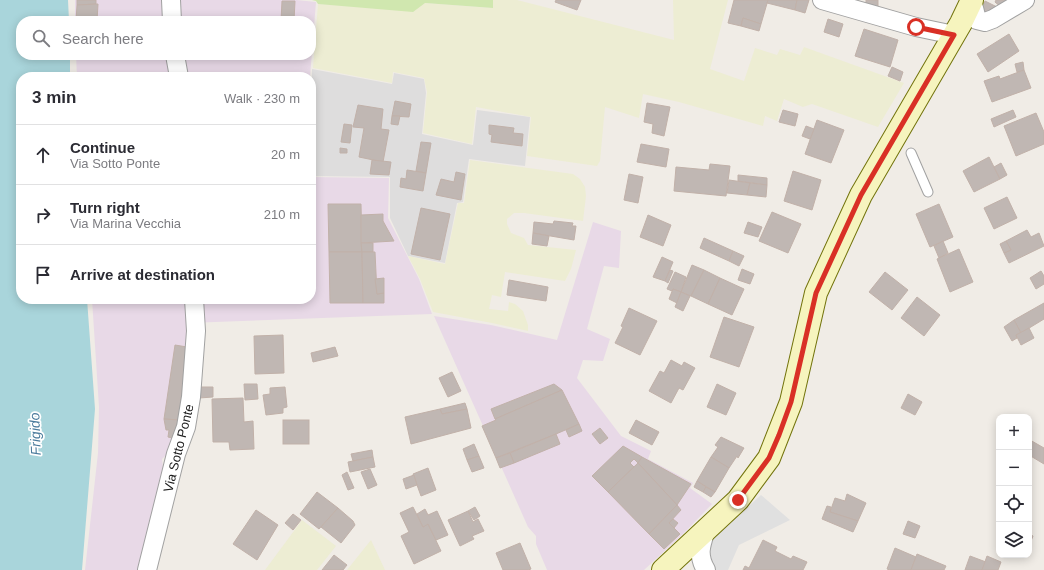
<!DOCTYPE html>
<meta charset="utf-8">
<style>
body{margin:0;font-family:Arial,sans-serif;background:#f2f2f3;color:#2b2b33}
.controls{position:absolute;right:12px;bottom:12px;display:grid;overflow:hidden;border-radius:8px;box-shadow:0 2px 10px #0003}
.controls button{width:36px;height:36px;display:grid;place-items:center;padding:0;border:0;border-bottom:1px solid #e1e1e2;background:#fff;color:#2b2b33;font:20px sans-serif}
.stop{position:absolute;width:12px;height:12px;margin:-9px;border:3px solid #d93025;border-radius:50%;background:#fff}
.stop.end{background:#d93025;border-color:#fff;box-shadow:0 1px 4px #0008}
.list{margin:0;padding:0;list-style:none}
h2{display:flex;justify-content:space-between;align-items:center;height:52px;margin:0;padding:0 16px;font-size:17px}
h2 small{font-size:13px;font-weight:400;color:#7c7c81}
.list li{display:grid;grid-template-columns:26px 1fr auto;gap:12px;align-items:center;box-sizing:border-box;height:60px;padding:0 16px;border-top:1px solid #e1e1e2}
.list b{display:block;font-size:15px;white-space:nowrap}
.list p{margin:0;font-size:13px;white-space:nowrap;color:#7c7c81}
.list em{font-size:13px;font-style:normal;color:#7c7c81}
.icon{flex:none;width:22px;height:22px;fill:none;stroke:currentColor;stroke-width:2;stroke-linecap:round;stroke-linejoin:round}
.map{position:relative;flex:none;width:1044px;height:570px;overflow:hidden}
.search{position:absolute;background:#fff;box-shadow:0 2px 10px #0003;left:16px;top:16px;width:300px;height:44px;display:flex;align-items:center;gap:10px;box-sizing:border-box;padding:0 14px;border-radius:16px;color:#7c7c81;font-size:15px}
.panel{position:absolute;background:#fff;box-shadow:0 2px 10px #0003;left:16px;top:72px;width:300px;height:232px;border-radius:16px}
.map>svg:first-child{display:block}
.residential{fill:#dedddd}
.industrial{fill:#e8d9e7}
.farmland{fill:#ededd3}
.grass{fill:#d0e7af}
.parking{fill:#e0e0e0}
.water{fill:#a9d5db}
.building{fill:#c0b7b3;stroke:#c1b1a9}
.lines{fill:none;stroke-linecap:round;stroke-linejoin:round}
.lane-casing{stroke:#a1a1a1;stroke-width:11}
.street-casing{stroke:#a1a1a1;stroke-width:20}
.secondary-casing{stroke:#72730b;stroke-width:24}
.lane{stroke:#fff;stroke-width:9}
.street{stroke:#fff;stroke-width:18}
.secondary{stroke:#f6f4be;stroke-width:22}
.route{stroke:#d93025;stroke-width:5}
.labels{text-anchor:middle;stroke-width:3.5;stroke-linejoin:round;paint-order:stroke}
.street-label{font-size:13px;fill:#202020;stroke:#fff}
.water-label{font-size:14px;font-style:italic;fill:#4a7b9c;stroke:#fff}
</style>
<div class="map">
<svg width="1044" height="570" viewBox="0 0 1044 570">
<rect width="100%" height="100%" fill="#f0ece6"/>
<path class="residential" d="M 312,69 L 392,84 L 394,73 L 424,79 L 426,93 L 422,134 L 473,145 L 477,110 L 530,117 L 525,166 L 469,159 L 463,202 L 457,203 L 445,263 L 408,256 L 390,218 L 390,177 L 311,176 Z"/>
<g class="industrial">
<path d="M 75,0 L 296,0 L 316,2 L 310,77 L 77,77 L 76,55 L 311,55 L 311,21 L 75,21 Z"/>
<path d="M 311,177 L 389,178 L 388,218 L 419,279 L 432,314 L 188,323 L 190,348 L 176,446 L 162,459 L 164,476 L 140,570 L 85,570 L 98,453 L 99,407 L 92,299 L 311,299 Z"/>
<path d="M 593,222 L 621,231 L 619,268 L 604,266 L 587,329 L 610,339 L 603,361 L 583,360 L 577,378 L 621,436 L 651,451 L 648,459 L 693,483 L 690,488 L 712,504 L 682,535 L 644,570 L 547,570 L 536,544 L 536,536 L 528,527 L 434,316 L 491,325 L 557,340 Z"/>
</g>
<g class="farmland">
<path d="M 493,0 L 517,0 L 674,40 L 673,0 L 728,0 L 710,69 L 744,81 L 755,48 L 777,55 L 780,49 L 800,55 L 804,47 L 904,83 L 878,127 L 812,104 L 803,107 L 784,99 L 777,121 L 765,116 L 763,126 L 679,102 L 643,94 L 639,118 L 605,107 L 600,161 L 597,166 L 527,156 L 531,117 L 476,107 L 472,144 L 423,133 L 427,92 L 424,78 L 393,72 L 392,83 L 313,68 L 318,4 L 354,6 L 425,3 L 492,8 Z"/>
<path d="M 470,160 L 573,174 L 580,179 L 585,187 L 586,196 L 583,221 L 524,213 L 514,213 L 507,219 L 507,224 L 511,233 L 524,238 L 528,245 L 576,250 L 571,269 L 565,281 L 505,272 L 501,297 L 492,295 L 489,309 L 508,311 L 509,302 L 515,304 L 523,311 L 528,325 L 528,331 L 492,323 L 433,312 L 420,279 L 408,256 L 445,264 L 458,203 L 464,203 Z"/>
<path d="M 302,520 L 336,546 L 317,570 L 265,570 Z"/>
<path d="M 371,540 L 385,570 L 347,570 Z"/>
</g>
<path class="grass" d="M 312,0 L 493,0 L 493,8 L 425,3 L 413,12 L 318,4 L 316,1 Z"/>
<path class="parking" d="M 761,495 L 790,520 L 739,545 L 728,570 L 713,570 L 707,553 L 709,545 L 716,536 Z"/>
<path class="water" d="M 0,0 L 68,0 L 69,21 L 21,21 L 21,55 L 70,55 L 70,77 L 21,77 L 21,299 L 87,299 L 95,409 L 82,570 L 0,570 Z"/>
<g class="building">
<path d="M 77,0 L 96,0 L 96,4 L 77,5 Z"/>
<path d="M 556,0 L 581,0 L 577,10 L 555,2 Z"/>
<path d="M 734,0 L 768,0 L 761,24 L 743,18 L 741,26 L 728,23 Z"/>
<path d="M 768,0 L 797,0 L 795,10 L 767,3 Z"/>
<path d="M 797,0 L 809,0 L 805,13 L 795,10 Z"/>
<path d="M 866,0 L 878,0 L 878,11 L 866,7 Z"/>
<path d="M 996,0 L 1013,0 L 1002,8 L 995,2 Z"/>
<path d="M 282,1 L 295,1 L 294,21 L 281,21 Z"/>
<path d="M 985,1 L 999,8 L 990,15 L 981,11 Z"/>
<path d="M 98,4 L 97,21 L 76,21 L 77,5 Z"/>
<path d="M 743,18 L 761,24 L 759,31 L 741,26 Z"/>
<path d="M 828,19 L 843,24 L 839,37 L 824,32 Z"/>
<path d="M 864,29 L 898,40 L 890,67 L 855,56 Z"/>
<path d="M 1009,34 L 1019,51 L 988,72 L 977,54 Z"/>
<path d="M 1023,62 L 1024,70 L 1017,72 L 1015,64 Z"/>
<path d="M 892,67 L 903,72 L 900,81 L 888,76 Z"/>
<path d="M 1024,70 L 1031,88 L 992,102 L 984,81 L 999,76 L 1000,79 Z"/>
<path d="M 395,101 L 411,104 L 409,117 L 392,116 Z"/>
<path d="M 647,103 L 670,107 L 664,136 L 652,133 L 653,124 L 644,122 Z"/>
<path d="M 358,105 L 383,109 L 381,129 L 389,130 L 383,162 L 359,157 L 364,128 L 353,127 Z"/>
<path d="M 783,110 L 798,114 L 795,126 L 779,122 Z"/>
<path d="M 1013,110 L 1016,117 L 994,127 L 991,119 Z"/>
<path d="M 1036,113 L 1044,132 L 1044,144 L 1016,156 L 1004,126 Z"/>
<path d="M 392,116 L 400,116 L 398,125 L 391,124 Z"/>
<path d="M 817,120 L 844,130 L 831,163 L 805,154 Z"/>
<path d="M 344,124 L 352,125 L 350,143 L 341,142 Z"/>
<path d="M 489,125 L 514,128 L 513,133 L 523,134 L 522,146 L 491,142 L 492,135 L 489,134 Z"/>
<path d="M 806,126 L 814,129 L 810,139 L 802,136 Z"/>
<path d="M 421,142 L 431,143 L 426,173 L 416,171 Z"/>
<path d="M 641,144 L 669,149 L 666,167 L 637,162 Z"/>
<path d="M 340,148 L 347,149 L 347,153 L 340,153 Z"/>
<path d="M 989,157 L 1000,179 L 974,192 L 963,171 Z"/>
<path d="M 372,160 L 391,162 L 389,175 L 370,174 Z"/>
<path d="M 1001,163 L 1007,175 L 1000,179 L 994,167 Z"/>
<path d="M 710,164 L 730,166 L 726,196 L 674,191 L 676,167 L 709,170 Z"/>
<path d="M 407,170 L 426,173 L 423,191 L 400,187 L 401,178 L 406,179 Z"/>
<path d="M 793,171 L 821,180 L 812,210 L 784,201 Z"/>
<path d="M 456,172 L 465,174 L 461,200 L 436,195 L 441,179 L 454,182 Z"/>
<path d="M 629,174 L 643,177 L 638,203 L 624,200 Z"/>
<path d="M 738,175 L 767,178 L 767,185 L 738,181 Z"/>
<path d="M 729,180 L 750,183 L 747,195 L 727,193 Z"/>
<path d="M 750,183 L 767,185 L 766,197 L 747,195 Z"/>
<path d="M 1007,197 L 1017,218 L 994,229 L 984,208 Z"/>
<path d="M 328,204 L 361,204 L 362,252 L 329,252 Z"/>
<path d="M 939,204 L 953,237 L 930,247 L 916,214 Z"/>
<path d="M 421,208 L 450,214 L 440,260 L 411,254 Z"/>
<path d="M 772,212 L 801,224 L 788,253 L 759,241 Z"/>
<path d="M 383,214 L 383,221 L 394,241 L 361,243 L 361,215 Z"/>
<path d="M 648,215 L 671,225 L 663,246 L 640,237 Z"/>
<path d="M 554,221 L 573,223 L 572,226 L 576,226 L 574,240 L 533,233 L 534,222 L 553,224 Z"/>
<path d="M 748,222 L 762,227 L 758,237 L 744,233 Z"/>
<path d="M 1027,230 L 1031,237 L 1039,233 L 1044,246 L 1009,263 L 1004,253 L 1011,250 L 1006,241 Z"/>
<path d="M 533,233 L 549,236 L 547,246 L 532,244 Z"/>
<path d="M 704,238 L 733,251 L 729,261 L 700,248 Z"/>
<path d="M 943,241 L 948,253 L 939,258 L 934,246 Z"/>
<path d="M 1006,241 L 1011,250 L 1004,253 L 1000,244 Z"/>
<path d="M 361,243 L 373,243 L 373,252 L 362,252 Z"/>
<path d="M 959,249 L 973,282 L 950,292 L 937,259 Z"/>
<path d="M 733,251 L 744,256 L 739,266 L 729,261 Z"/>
<path d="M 329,252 L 362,252 L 363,303 L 330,303 Z"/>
<path d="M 362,252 L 375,252 L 377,294 L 384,293 L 384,303 L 363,303 Z"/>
<path d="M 662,257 L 673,262 L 665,281 L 653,277 Z"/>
<path d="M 692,265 L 704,270 L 691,296 L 681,292 Z"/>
<path d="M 742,269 L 754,274 L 750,284 L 738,280 Z"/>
<path d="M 670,270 L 673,271 L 668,283 L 665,281 Z"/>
<path d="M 704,270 L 720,278 L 708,304 L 691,296 Z"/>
<path d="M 1041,271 L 1044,276 L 1044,284 L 1036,289 L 1030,278 Z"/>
<path d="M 675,272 L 686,277 L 681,292 L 673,289 L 672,291 L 667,289 Z"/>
<path d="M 885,272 L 908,290 L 892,310 L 869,292 Z"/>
<path d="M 384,278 L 384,293 L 377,294 L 375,279 Z"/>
<path d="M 720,278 L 744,289 L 732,315 L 708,304 Z"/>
<path d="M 509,280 L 548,287 L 546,301 L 507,295 Z"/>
<path d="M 673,289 L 681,292 L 677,303 L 669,299 Z"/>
<path d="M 681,292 L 690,296 L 683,311 L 675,307 Z"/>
<path d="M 917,297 L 940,315 L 924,336 L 901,318 Z"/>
<path d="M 1044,303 L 1044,319 L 1021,333 L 1014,320 Z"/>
<path d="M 629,308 L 657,321 L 640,355 L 615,343 L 623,327 L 621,326 Z"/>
<path d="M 724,317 L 754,327 L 739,367 L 710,357 Z"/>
<path d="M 1014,320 L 1021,333 L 1016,335 L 1017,338 L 1012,341 L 1004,327 Z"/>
<path d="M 1029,328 L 1034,338 L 1021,345 L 1016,335 Z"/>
<path d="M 283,335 L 284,373 L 255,374 L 254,336 Z"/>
<path d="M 175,345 L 187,347 L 179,420 L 164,419 Z"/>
<path d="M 335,347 L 338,356 L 313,362 L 311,353 Z"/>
<path d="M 671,360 L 682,366 L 684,362 L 695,368 L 683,390 L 679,388 L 671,403 L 649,391 L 660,371 L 664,373 Z"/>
<path d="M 452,372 L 461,391 L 448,397 L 439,378 Z"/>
<path d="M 244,384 L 257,384 L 258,399 L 245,400 Z"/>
<path d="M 554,384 L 562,390 L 495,419 L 491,409 Z"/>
<path d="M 717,384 L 736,393 L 726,415 L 707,407 Z"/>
<path d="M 199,387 L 213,387 L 213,397 L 199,398 Z"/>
<path d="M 285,387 L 287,407 L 283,408 L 283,413 L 266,415 L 263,395 L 270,394 L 270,388 Z"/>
<path d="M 562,390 L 579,424 L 556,434 L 496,458 L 482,426 L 496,420 L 495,419 Z"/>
<path d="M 908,394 L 922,402 L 915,415 L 901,408 Z"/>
<path d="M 243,398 L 244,422 L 253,421 L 254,449 L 230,450 L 229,442 L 213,442 L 212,399 Z"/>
<path d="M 465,403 L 467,409 L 442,414 L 440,409 Z"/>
<path d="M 440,409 L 442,414 L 467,409 L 471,428 L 411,444 L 405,417 Z"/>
<path d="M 164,419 L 179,420 L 176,439 L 168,437 L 169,430 L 166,430 Z"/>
<rect x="283" y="420" width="26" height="24"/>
<path d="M 636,420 L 659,432 L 652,445 L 629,433 Z"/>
<path d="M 579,424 L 582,431 L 569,437 L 566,430 Z"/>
<path d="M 600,428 L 608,438 L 600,444 L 592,434 Z"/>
<path d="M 556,434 L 560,444 L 514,463 L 510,453 Z"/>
<path d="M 721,437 L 744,448 L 738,458 L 737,456 L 729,468 L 711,457 L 718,447 L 715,445 Z"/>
<path d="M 1030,440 L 1044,448 L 1044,464 L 1029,455 Z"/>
<path d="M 474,444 L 479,456 L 467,460 L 463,449 Z"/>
<path d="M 623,446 L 642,457 L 638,463 L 634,459 L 630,463 L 634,467 L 608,492 L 592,476 Z"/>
<path d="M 372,450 L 373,457 L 353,461 L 351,454 Z"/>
<path d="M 510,453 L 514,463 L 500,468 L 496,458 Z"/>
<path d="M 479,456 L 484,468 L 472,472 L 467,460 Z"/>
<path d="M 373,457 L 375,467 L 350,472 L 348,462 Z"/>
<path d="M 642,457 L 691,484 L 677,505 L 638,463 Z"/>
<path d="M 711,457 L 729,468 L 715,492 L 697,481 Z"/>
<path d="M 638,463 L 677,505 L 649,534 L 608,492 Z"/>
<path d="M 428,468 L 436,490 L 421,496 L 413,474 Z"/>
<path d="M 370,469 L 377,485 L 368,489 L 361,472 Z"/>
<path d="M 347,472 L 354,488 L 348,490 L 342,475 Z"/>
<path d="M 414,475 L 417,485 L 406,489 L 403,479 Z"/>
<path d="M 697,481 L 706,487 L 703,492 L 694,487 Z"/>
<path d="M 706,487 L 715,492 L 711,497 L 703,492 Z"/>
<path d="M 317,492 L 338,508 L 319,529 L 300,514 Z"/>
<path d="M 847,494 L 866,503 L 858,521 L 830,512 L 835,498 L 845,501 Z"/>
<path d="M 677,505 L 681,510 L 669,523 L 680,534 L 664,549 L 649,534 Z"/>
<path d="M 827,506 L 831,507 L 830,512 L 858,521 L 853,532 L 822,519 Z"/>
<path d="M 413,507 L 423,527 L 428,524 L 441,551 L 414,564 L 401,536 L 409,532 L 400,513 Z"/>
<path d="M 475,507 L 480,516 L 474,520 L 468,511 Z"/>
<path d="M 338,508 L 353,521 L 355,525 L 341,543 L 321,527 Z"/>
<path d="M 425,509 L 428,515 L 437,511 L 448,535 L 436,540 L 428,524 L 423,527 L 417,514 Z"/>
<path d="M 256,510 L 278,525 L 257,560 L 233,544 Z"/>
<path d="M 468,511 L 473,522 L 478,519 L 484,531 L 472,536 L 474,539 L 460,546 L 448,520 Z"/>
<path d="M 293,514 L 301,520 L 293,530 L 285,523 Z"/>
<path d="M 673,519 L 678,523 L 674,528 L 669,523 Z"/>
<path d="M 908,521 L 920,526 L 915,538 L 903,534 Z"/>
<path d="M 1029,534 L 1033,536 L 1029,546 Z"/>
<path d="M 763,540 L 777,547 L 775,551 L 791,559 L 793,556 L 807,562 L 803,570 L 743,570 L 745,566 L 749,568 Z"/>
<path d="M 520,543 L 531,569 L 528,570 L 503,570 L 496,553 Z"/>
<path d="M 895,548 L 916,557 L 911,570 L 890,570 L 887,569 Z"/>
<path d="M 917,554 L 946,566 L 944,570 L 911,570 Z"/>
<path d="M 334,555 L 347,565 L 343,570 L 322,570 Z"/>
<path d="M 970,556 L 986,562 L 982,570 L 965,570 Z"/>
<path d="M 987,556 L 1001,562 L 998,570 L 982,570 Z"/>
</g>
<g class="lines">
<defs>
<path id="lane" d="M 911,153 L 928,192"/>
<g id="street">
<path d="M 171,0 L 172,21"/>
<path d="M 822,0 L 916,27 L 954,35"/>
<path d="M 972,0 L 977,20 L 985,22 L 993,19 L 1025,0"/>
<path d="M 175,55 L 179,77"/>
<path d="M 147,570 L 176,454 L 186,427 L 191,397 L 196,331 L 194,299"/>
<path d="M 706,570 C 697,555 701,545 706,530"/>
</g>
<path id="secondary" d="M 663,570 L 738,500 L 769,458 L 791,402 L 816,293 L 861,195 L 961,23 L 972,0"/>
</defs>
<use href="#lane" class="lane-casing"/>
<use href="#street" class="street-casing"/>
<use href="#secondary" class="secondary-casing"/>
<use href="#lane" class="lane"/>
<use href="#street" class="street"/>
<use href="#secondary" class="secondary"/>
</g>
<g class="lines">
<path class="route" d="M 738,500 L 769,458 L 779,435 L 791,402 L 816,293 L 861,195 L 954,35 L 916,27"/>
</g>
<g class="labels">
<g class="street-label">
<text transform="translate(178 448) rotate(-76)" y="5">Via Sotto Ponte</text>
</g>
<g class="water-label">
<text transform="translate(35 434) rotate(-92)" y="5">Frigido</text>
</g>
</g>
</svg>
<div class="controls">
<button>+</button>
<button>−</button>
<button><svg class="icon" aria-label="locate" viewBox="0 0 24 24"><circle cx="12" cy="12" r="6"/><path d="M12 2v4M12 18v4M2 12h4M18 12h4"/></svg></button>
<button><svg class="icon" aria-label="layers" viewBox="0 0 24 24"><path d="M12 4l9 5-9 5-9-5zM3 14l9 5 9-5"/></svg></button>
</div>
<div class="stop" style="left:916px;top:27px"></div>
<div class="stop end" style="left:738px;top:500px"></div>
<div class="search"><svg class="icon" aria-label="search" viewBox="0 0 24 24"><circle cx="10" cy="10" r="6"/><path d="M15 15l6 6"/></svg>Search here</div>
<section class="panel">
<h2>3 min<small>Walk · 230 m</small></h2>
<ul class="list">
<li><svg class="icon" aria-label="ahead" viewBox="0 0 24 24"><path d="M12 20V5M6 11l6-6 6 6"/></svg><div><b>Continue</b><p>Via Sotto Ponte</p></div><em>20 m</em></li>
<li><svg class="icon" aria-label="right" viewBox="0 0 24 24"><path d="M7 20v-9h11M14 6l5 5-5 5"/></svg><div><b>Turn right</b><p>Via Marina Vecchia</p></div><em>210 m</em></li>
<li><svg class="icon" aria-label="arrive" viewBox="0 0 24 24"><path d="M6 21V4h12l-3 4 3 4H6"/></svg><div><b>Arrive at destination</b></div></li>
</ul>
</section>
</div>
